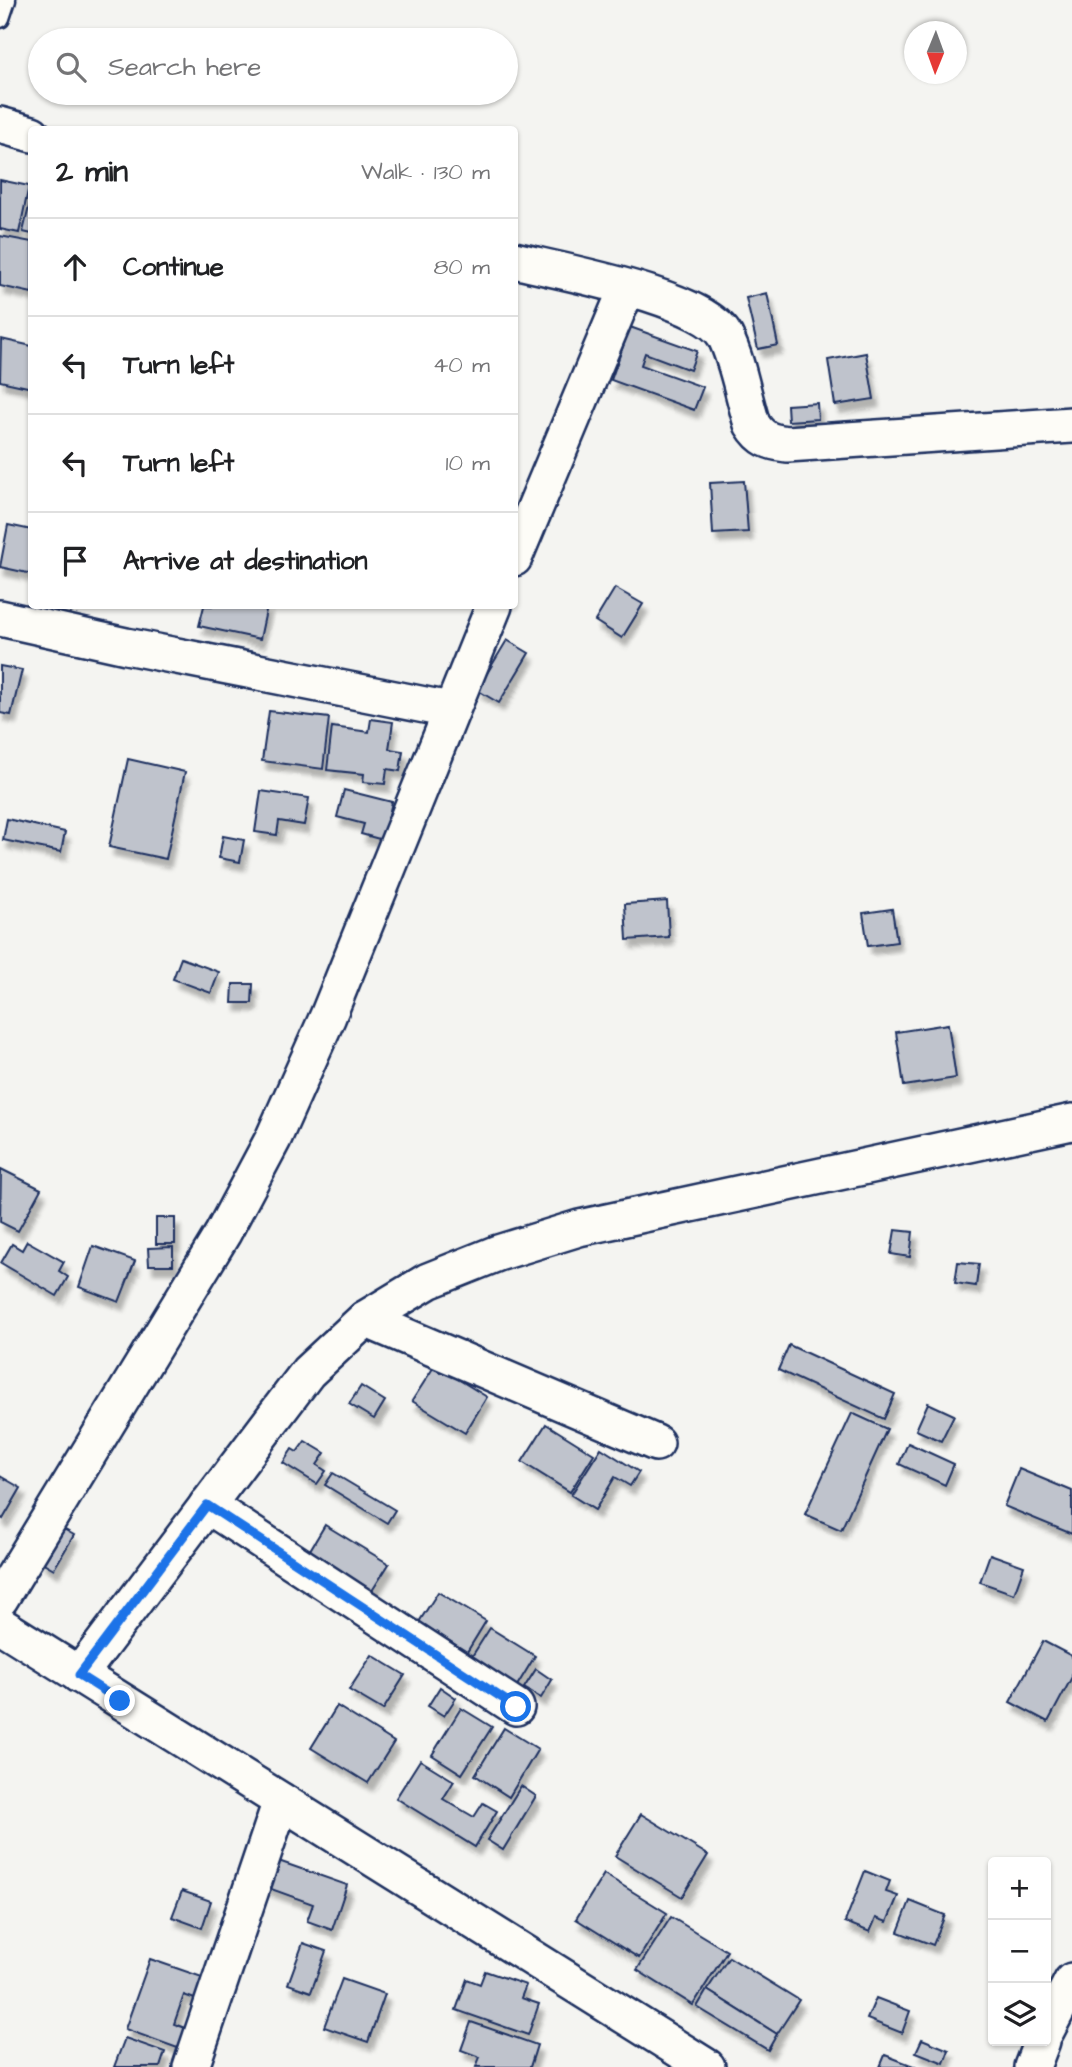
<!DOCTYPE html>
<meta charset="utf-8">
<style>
body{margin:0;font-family:"Architects Daughter",sans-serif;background:#f6f6f6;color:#202124}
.controls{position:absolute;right:21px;bottom:21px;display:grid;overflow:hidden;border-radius:7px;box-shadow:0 2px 5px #0004}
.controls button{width:63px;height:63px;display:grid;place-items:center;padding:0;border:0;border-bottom:2px solid #e0e0e0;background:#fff;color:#202124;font:35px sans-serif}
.compass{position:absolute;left:904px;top:21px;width:63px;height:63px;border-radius:50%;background:#fff;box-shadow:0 2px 5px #0004;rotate:181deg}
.stop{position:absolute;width:21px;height:21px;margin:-16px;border:5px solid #1a73e8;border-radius:50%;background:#fff}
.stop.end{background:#1a73e8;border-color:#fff;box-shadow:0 2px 7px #0008}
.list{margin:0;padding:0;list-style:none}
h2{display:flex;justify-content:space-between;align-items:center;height:91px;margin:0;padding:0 28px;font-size:30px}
h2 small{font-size:23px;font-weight:400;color:#757577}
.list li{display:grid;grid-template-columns:46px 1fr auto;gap:21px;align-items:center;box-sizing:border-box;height:98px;padding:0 28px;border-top:2px solid #e0e0e0}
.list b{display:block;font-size:26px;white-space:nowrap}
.list em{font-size:23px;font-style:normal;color:#757577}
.icon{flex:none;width:38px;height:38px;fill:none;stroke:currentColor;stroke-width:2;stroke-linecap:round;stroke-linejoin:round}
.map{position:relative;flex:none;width:1072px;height:2067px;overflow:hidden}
.search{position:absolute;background:#fff;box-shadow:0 2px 5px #0004;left:28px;top:28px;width:490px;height:77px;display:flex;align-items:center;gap:18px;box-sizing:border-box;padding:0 24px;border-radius:38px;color:#757577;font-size:26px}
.panel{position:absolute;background:#fff;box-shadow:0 2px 5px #0004;left:28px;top:126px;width:490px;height:483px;border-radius:7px}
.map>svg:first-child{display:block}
.building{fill:#bfc3cc;stroke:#1b2f5e;stroke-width:2;filter:url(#shadow)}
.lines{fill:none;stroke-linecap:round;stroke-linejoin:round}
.service-casing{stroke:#1b2f5e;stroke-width:23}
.minor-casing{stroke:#1b2f5e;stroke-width:40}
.service{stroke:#fdfcf7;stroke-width:18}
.minor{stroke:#fdfcf7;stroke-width:35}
.route{stroke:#1a73e8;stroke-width:9}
</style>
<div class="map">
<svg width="1072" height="2067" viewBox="0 0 1072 2067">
<defs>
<filter id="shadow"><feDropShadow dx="4.5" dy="8" stdDeviation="2" flood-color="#0004"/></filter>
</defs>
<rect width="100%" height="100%" fill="#f4f4f1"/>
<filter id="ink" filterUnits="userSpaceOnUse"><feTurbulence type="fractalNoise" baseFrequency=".0143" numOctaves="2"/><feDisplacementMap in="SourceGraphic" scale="14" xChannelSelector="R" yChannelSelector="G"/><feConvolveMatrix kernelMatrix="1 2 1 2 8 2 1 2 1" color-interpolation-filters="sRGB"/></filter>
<g filter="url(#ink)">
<g class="building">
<path d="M 0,180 L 29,186 L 19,233 L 0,229 Z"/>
<path d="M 32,194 L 32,234 L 23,232 Z"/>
<path d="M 0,236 L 32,242 L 32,293 L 0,286 Z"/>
<path d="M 767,293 L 778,345 L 758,349 L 746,298 Z"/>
<path d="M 630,327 L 697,351 L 690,370 L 645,353 L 641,365 L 703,387 L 694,410 L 611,380 Z"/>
<path d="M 1,339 L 32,346 L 32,388 L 0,381 Z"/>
<path d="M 866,353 L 874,399 L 835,405 L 828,360 Z"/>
<path d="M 817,403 L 818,419 L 788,421 L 787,405 Z"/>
<path d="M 744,481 L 748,532 L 713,534 L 710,483 Z"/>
<path d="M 8,525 L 32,530 L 32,574 L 0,567 Z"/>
<path d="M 615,588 L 643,604 L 622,638 L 595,621 Z"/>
<path d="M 204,606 L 267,606 L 260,639 L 199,626 Z"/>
<path d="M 507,640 L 529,653 L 499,703 L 477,690 Z"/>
<path d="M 0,666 L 22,670 L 11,715 L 0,713 Z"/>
<path d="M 269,711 L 329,718 L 323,769 L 262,761 Z"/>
<path d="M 371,719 L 393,722 L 389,749 L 403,751 L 400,771 L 387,769 L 385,784 L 363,782 L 364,774 L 327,770 L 332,727 L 369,732 Z"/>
<path d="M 128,759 L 185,772 L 166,859 L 109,847 Z"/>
<path d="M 344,790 L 392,802 L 383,840 L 361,834 L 364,824 L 337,817 Z"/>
<path d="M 261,791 L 309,798 L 304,825 L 279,821 L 277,835 L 255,832 Z"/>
<path d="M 7,819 L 65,832 L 61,852 L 3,840 Z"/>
<path d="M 223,836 L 244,840 L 240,862 L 219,858 Z"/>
<path d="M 667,901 L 669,937 L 627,940 L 625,904 Z"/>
<path d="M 892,909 L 897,942 L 868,946 L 863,913 Z"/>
<path d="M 181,958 L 219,972 L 211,993 L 173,979 Z"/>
<path d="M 233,984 L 253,984 L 252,1003 L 232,1003 Z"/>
<path d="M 948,1024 L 956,1078 L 904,1086 L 896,1032 Z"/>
<path d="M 1,1169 L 41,1189 L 18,1231 L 0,1222 Z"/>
<rect x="156" y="1218" width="19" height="26"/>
<path d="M 895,1230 L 913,1232 L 910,1257 L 891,1254 Z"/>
<path d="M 27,1241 L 64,1262 L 59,1271 L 68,1277 L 57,1296 L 1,1263 L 12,1244 L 22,1250 Z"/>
<path d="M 93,1246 L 135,1261 L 119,1302 L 79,1287 Z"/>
<path d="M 173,1247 L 173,1265 L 149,1265 L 148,1248 Z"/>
<path d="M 958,1262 L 979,1264 L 976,1286 L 955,1283 Z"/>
<path d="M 789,1345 L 895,1394 L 884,1419 L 778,1370 Z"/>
<path d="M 435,1365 L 487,1397 L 465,1433 L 412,1401 Z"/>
<path d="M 361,1386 L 385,1401 L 374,1419 L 349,1404 Z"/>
<path d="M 928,1403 L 954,1415 L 941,1441 L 916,1430 Z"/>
<path d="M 852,1413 L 887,1429 L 841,1530 L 805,1514 Z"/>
<path d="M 546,1424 L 594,1454 L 570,1492 L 522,1462 Z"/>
<path d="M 305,1441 L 325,1453 L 317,1465 L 326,1471 L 317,1484 L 283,1463 L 292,1449 L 297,1452 Z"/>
<path d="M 908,1443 L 954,1464 L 945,1485 L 899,1464 Z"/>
<path d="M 601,1448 L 639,1472 L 630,1486 L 615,1477 L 595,1510 L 571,1495 Z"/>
<path d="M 1019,1469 L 1072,1491 L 1072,1534 L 1004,1506 Z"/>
<path d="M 333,1473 L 395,1510 L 387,1523 L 325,1485 Z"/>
<path d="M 0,1476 L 21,1488 L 3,1519 L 0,1517 Z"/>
<path d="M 325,1525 L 389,1564 L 370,1594 L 307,1555 Z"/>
<path d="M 60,1527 L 74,1535 L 54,1569 L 40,1561 Z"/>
<path d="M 990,1554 L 1024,1566 L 1014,1594 L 980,1582 Z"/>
<path d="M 438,1592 L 486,1621 L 467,1652 L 419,1622 Z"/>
<path d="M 490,1628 L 535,1656 L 515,1689 L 469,1661 Z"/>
<path d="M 1043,1641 L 1072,1656 L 1072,1677 L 1048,1722 L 1010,1702 Z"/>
<path d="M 372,1655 L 405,1675 L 383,1710 L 349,1690 Z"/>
<path d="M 536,1669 L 552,1680 L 541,1698 L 524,1688 Z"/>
<path d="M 440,1687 L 456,1698 L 444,1716 L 428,1706 Z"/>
<path d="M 337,1706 L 394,1742 L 368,1783 L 311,1748 Z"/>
<path d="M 461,1708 L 492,1727 L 462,1774 L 432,1755 Z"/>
<path d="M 504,1728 L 538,1749 L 509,1797 L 475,1775 Z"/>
<path d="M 420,1760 L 454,1781 L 443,1799 L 474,1817 L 483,1803 L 497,1811 L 475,1847 L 396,1798 Z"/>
<path d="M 521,1786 L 536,1796 L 503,1850 L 487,1840 Z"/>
<path d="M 641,1814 L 708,1855 L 682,1897 L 615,1856 Z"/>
<path d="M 270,1858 L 347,1885 L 332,1930 L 307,1921 L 313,1904 L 260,1885 Z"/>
<path d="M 865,1871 L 890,1881 L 886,1892 L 898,1896 L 887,1922 L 876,1918 L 870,1932 L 845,1922 Z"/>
<path d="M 604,1874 L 667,1913 L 639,1958 L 576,1919 Z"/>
<path d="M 182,1891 L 211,1901 L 202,1928 L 172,1917 Z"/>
<path d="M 910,1901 L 945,1915 L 933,1945 L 898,1932 Z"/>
<path d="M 671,1917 L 727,1951 L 693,2005 L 637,1970 Z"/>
<path d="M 303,1943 L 326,1951 L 311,1992 L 288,1984 Z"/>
<path d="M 729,1957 L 799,2000 L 777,2034 L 707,1990 Z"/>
<path d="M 150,1959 L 208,1979 L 200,2001 L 184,1995 L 174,2024 L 191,2030 L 183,2050 L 125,2029 Z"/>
<path d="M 485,1971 L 526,1985 L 521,1998 L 539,2004 L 528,2035 L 456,2010 L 467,1979 L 480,1984 Z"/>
<path d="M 342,1979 L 385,1994 L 368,2042 L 324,2027 Z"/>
<path d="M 707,1990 L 777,2034 L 768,2050 L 697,2007 Z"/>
<path d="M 876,1998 L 910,2011 L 902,2033 L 867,2019 Z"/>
<path d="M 471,2022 L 537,2045 L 530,2067 L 476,2067 L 480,2057 L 461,2050 Z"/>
<path d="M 125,2038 L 165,2052 L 160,2067 L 114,2067 Z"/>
<path d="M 922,2039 L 949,2050 L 944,2063 L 916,2052 Z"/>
<path d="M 885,2055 L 916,2067 L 880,2067 Z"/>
</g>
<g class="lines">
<defs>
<path id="service" d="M 0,18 L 6,0"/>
<g id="minor">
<path d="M 0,125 L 32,134"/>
<path d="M 514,260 C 559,271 704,297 725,336 C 738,362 743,396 752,424 C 761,439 770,442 787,444 L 1072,425"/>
<path d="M 514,558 L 627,288"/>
<path d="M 0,618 L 126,646 L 450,710"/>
<path d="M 365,1319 L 656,1443"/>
<path d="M 207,1505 L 516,1707"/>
<path d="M 0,1599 L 223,1233 L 273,1139 L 328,1016 L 494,606"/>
<path d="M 0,1625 L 707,2067"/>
<path d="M 79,1675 L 308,1372 L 365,1319 L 428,1281 L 498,1253 L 579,1228 L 1072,1122"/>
<path d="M 1046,2031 L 1072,1981"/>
<path d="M 191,2067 L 281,1801"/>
<path d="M 1032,2067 L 1042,2041"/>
</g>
</defs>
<use href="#service" class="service-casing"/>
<use href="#minor" class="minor-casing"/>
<use href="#service" class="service"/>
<use href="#minor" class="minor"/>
</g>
</g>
<g class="lines" filter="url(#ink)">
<path class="route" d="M 120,1701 L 79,1675 L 207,1505 L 516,1707"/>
</g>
</svg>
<div class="controls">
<button>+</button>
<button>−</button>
<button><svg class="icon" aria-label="layers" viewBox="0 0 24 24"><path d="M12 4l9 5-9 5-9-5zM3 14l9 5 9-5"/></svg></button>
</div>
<svg class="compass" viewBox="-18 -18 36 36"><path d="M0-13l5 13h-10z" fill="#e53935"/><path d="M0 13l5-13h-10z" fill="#757577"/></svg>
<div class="stop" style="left:516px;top:1707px"></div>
<div class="stop end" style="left:120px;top:1701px"></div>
<div class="search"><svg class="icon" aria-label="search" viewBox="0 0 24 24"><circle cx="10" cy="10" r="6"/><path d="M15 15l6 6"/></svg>Search here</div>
<section class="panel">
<h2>2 min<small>Walk · 130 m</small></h2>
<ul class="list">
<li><svg class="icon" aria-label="ahead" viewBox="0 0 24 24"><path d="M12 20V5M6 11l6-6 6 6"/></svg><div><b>Continue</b></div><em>80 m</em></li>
<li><svg class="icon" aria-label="left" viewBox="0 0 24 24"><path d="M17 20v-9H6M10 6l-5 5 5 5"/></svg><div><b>Turn left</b></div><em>40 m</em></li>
<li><svg class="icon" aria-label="left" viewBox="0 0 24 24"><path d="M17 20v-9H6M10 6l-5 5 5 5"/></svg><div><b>Turn left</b></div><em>10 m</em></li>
<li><svg class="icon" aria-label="arrive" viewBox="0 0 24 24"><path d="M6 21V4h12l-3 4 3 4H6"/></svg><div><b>Arrive at destination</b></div></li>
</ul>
</section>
</div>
